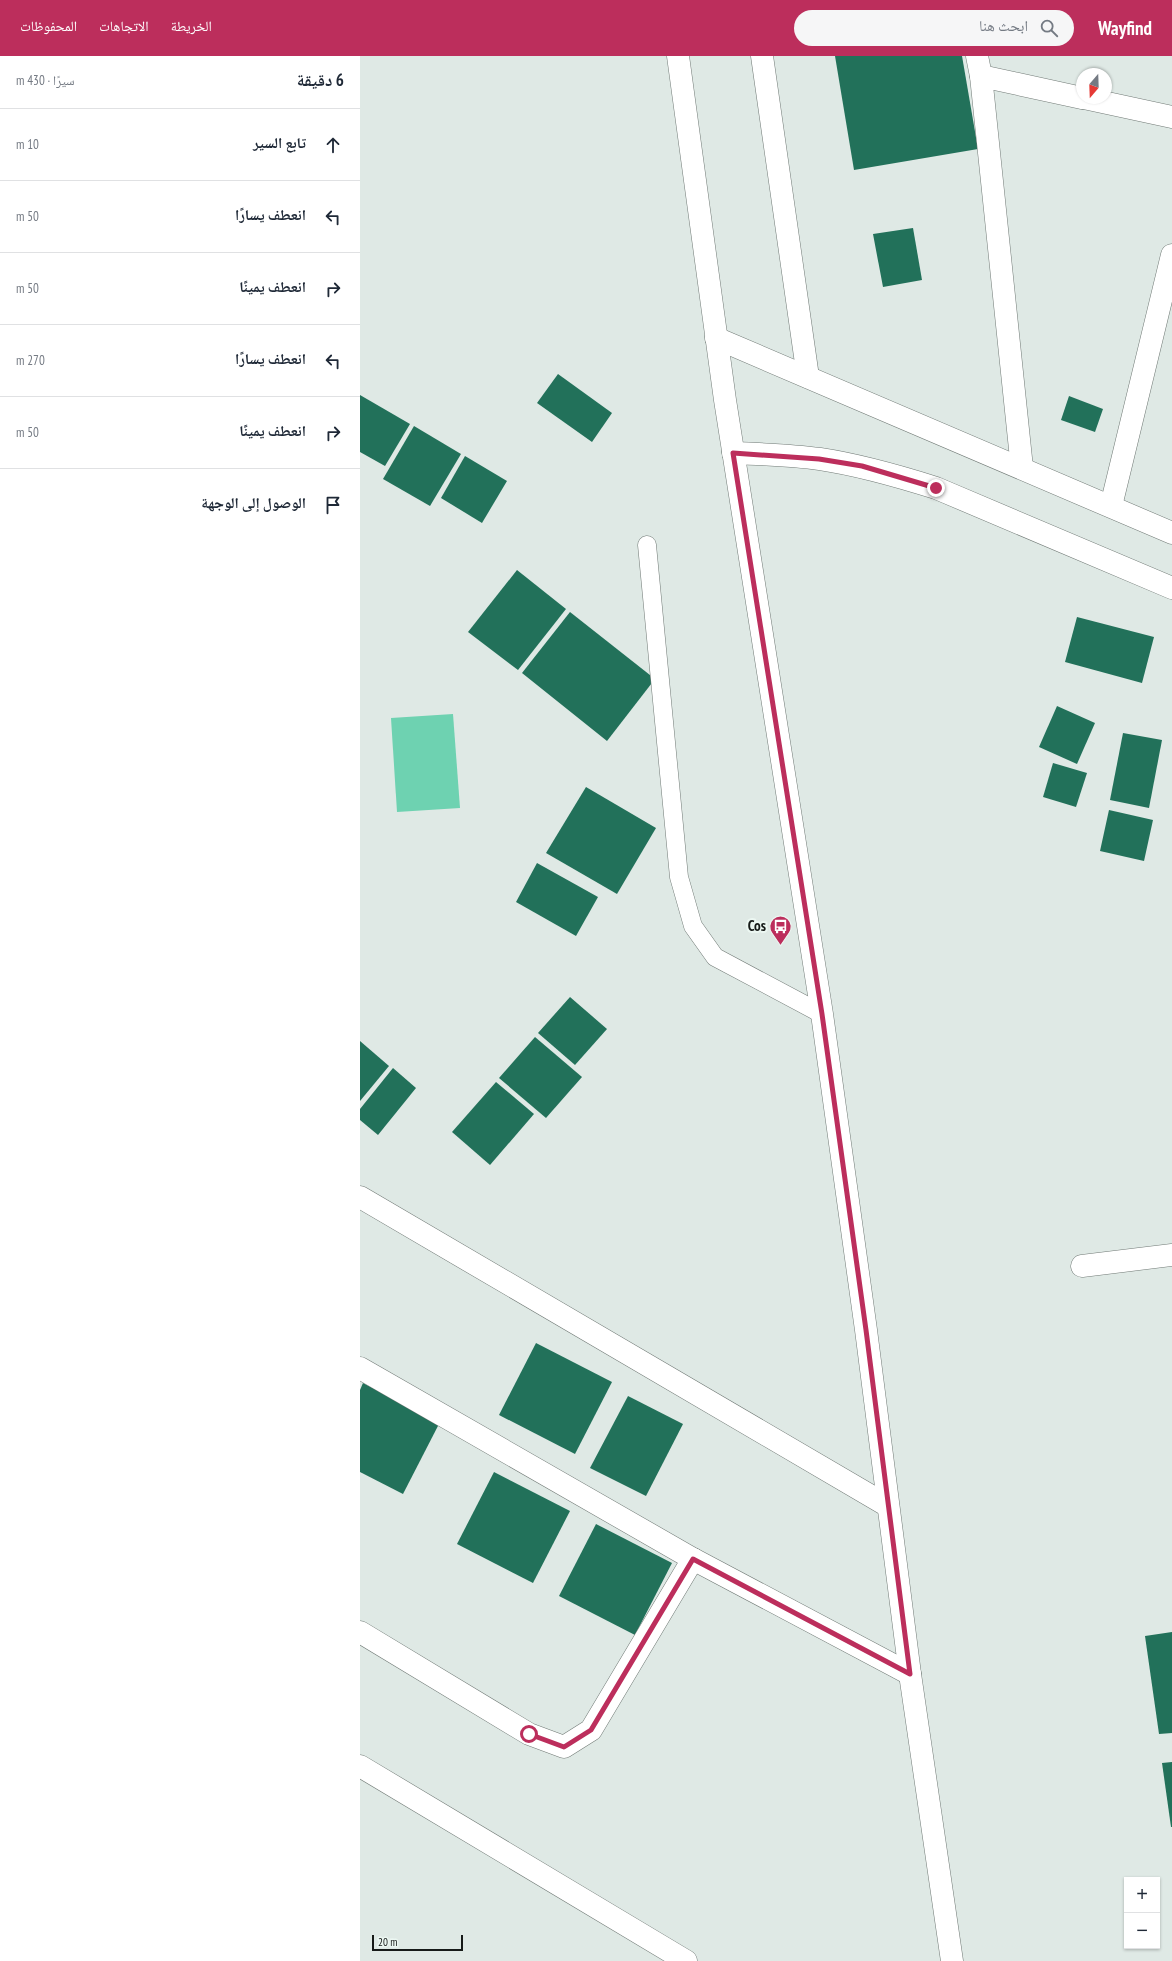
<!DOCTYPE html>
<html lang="ar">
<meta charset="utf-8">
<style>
body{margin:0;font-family:"PT Sans Narrow","Noto Naskh Arabic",sans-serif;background:#f6f6f7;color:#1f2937;direction:rtl}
.controls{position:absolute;right:12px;bottom:12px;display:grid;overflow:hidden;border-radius:0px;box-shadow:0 1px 3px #0004}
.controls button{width:36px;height:36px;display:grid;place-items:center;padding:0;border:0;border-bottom:1px solid #e0e1e3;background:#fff;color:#1f2937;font:20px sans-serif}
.compass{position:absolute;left:716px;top:12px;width:36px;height:36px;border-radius:50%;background:#fff;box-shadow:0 1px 3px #0004;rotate:199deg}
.scale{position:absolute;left:12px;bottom:10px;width:91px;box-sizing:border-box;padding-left:4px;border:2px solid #161a18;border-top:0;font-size:11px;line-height:14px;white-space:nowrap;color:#161a18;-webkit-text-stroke:3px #ecf7f2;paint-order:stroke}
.stop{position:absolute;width:12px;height:12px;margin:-9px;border:3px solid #bc2e5c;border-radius:50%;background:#fff}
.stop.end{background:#bc2e5c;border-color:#fff;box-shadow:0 1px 4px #0008}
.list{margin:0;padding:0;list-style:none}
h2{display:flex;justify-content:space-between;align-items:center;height:52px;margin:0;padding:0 16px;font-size:17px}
h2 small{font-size:13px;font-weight:400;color:#747a83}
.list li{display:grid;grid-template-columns:26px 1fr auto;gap:12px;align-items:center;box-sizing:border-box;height:72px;padding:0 16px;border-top:1px solid #e0e1e3}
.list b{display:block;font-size:15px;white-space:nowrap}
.list em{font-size:13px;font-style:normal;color:#747a83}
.icon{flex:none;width:22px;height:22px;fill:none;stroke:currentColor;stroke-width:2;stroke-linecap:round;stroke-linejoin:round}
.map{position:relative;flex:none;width:812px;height:1905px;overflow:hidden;direction:ltr}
header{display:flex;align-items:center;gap:24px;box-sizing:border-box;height:56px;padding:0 20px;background:#bc2e5c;color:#fff}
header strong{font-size:19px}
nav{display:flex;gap:22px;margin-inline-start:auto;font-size:14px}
.search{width:280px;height:36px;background:#f6f6f7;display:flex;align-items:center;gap:10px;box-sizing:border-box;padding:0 14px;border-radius:22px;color:#747a83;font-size:15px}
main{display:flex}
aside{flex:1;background:#fff}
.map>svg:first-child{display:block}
.water{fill:#6ed2b1}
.building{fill:#22715a}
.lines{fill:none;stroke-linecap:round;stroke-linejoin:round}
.service-casing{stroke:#717a76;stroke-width:19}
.minor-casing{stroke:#717a76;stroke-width:23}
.primary-casing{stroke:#717a76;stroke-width:23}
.service{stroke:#fff;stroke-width:18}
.minor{stroke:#fff;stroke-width:22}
.primary{stroke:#fff;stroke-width:22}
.route{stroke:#bc2e5c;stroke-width:5}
.labels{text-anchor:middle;stroke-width:4;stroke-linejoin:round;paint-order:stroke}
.poi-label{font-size:15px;font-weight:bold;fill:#161a18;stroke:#ecf7f2;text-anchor:end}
</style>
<header>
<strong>Wayfind</strong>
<div class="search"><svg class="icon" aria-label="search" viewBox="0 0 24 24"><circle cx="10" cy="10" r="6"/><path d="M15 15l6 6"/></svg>ابحث هنا</div>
<nav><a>الخريطة</a><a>الاتجاهات</a><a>المحفوظات</a></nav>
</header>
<main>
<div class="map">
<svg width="812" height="1905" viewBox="0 0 812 1905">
<rect width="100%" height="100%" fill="#dfe9e5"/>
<path class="water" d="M 93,658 L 100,752 L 37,756 L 31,662 Z"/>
<g class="building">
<path d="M 475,0 L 602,0 L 618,93 L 494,114 Z"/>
<path d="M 553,172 L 562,224 L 523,231 L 513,178 Z"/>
<path d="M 198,318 L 252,357 L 232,386 L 177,347 Z"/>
<path d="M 0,339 L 50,368 L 25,410 L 0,396 Z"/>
<path d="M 709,340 L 743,353 L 735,376 L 701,364 Z"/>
<path d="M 54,370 L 101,398 L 70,450 L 23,423 Z"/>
<path d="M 105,400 L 147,425 L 122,467 L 81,442 Z"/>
<path d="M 157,514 L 206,553 L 158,614 L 108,576 Z"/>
<path d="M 210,556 L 295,623 L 247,685 L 162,617 Z"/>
<path d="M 717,561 L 794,581 L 782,627 L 705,606 Z"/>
<path d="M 697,650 L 735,667 L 717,708 L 679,691 Z"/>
<path d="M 763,677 L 802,684 L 789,752 L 750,744 Z"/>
<path d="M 693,707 L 727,717 L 716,751 L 683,741 Z"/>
<path d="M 226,731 L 296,772 L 257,838 L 186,797 Z"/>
<path d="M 749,754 L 793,764 L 784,805 L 740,795 Z"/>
<path d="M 177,807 L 238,841 L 216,880 L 156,846 Z"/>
<path d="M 210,941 L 247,973 L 215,1009 L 178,977 Z"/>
<path d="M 175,981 L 222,1021 L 186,1062 L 139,1022 Z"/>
<path d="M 0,985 L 29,1010 L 0,1045 Z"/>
<path d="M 33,1012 L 56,1032 L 18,1079 L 0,1064 L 0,1053 Z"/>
<path d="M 136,1026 L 174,1058 L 130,1109 L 92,1076 Z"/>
<path d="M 176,1287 L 252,1326 L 215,1398 L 139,1359 Z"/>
<path d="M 3,1327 L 80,1366 L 43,1438 L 0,1416 L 0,1334 Z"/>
<path d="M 268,1340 L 323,1368 L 286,1440 L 230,1412 Z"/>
<path d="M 134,1416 L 210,1455 L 173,1527 L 97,1488 Z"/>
<path d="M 236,1468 L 312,1507 L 275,1579 L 199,1540 Z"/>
<path d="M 812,1576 L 812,1677 L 799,1678 L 785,1580 Z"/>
<path d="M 812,1706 L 812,1771 L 811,1771 L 802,1707 Z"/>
</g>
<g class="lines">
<defs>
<path id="service" d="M 287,489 L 319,821 L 333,870 L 355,901 L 462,958"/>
<g id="minor">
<path d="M 402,0 L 448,321"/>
<path d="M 617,0 L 621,20"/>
<path d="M 724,42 L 812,61"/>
<path d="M 356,282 L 812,477"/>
<path d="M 373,397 C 402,398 431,399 460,403 C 500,409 538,420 576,432 L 812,532"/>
<path d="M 662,412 L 621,20 L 722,42"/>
<path d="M 751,450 L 812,199"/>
<path d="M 0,1141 L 528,1450"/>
<path d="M 722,1210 L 812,1199"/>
<path d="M 0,1312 L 333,1503 L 550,1618"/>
<path d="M 0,1576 L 169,1678 L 204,1691 L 231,1674 L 333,1503"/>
<path d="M 0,1710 L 326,1905"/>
</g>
<path id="primary" d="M 318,0 L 365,344 L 462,958 L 506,1274 L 550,1618 L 592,1905"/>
</defs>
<use href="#service" class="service-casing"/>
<use href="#minor" class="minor-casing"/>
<use href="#primary" class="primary-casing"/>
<use href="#service" class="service"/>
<use href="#minor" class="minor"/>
<use href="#primary" class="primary"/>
</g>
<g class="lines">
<path class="route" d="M 169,1678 L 204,1691 L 231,1674 L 333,1503 L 550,1618 L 506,1274 L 462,958 L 373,397 L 459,403 L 502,410 L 576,432"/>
</g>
<defs>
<symbol id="bus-pin" viewBox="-11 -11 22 30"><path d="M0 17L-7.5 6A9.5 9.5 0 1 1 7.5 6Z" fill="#bc2e5c" stroke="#ecf7f2"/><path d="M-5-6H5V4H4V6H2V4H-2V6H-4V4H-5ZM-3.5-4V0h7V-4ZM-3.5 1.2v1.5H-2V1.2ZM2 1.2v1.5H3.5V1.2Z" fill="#fff"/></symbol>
</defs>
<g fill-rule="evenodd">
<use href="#bus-pin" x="408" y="858" width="25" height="34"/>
</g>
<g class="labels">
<g class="poi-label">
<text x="406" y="875">Cos</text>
</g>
</g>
</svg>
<div class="controls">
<button>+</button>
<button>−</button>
</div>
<svg class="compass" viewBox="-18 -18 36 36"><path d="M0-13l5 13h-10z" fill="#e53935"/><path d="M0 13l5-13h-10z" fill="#747a83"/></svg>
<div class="scale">20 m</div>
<div class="stop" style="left:169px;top:1678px"></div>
<div class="stop end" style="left:576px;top:432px"></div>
</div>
<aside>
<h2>6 دقيقة<small>سيرًا · 430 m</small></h2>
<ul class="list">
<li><svg class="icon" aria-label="ahead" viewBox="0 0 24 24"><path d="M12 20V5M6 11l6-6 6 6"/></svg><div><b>تابع السير</b></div><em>10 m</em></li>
<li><svg class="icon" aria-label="left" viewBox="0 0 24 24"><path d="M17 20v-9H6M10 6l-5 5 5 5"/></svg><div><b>انعطف يسارًا</b></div><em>50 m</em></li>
<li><svg class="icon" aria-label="right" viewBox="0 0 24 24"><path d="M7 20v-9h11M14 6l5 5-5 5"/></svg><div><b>انعطف يمينًا</b></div><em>50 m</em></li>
<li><svg class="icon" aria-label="left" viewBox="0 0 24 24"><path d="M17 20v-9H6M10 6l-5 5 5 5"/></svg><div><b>انعطف يسارًا</b></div><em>270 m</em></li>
<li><svg class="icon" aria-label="right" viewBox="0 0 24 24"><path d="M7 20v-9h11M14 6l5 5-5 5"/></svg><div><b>انعطف يمينًا</b></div><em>50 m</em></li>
<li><svg class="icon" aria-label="arrive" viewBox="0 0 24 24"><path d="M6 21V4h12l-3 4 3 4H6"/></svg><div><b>الوصول إلى الوجهة</b></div></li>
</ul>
</aside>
</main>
